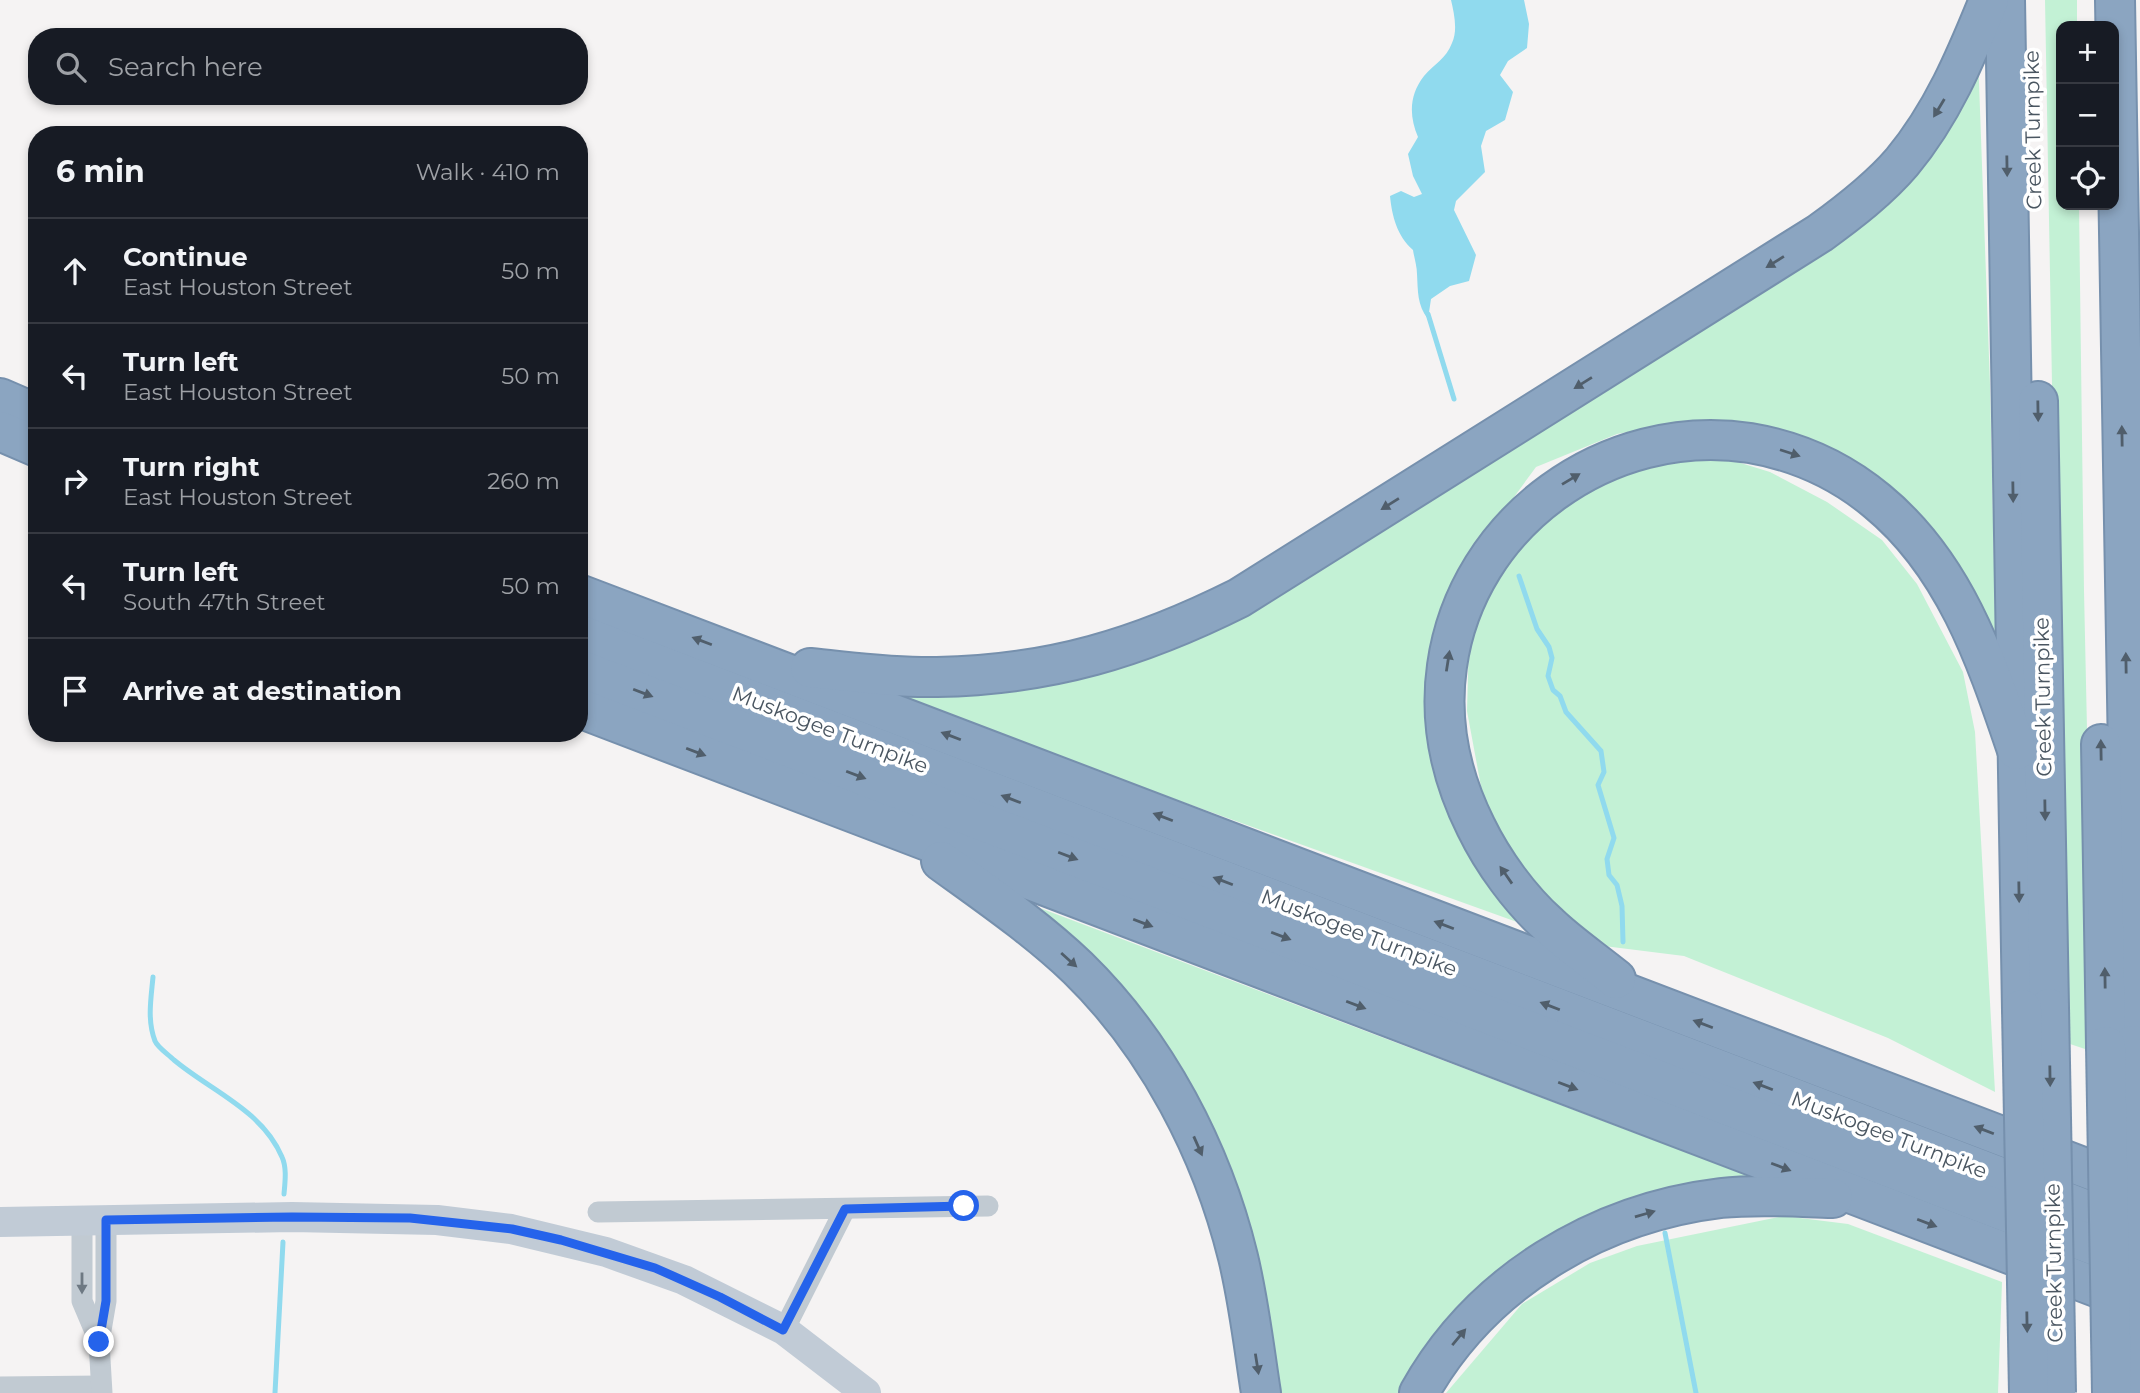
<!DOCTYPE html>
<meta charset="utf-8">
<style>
body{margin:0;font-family:Montserrat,sans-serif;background:#20242c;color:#f1f3f6}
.controls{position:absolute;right:21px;top:21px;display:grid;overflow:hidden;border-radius:14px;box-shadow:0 4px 10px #0003}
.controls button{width:63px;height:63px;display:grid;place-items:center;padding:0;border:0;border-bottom:2px solid #363941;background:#171b24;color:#f1f3f6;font:35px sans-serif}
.stop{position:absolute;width:21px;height:21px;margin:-16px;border:5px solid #2563eb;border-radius:50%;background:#fff}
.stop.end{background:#2563eb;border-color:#fff;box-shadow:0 2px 7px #0008}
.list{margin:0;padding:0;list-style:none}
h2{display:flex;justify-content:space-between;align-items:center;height:91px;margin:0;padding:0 28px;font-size:30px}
h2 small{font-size:23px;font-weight:400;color:#9ea1a6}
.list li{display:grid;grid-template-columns:46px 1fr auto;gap:21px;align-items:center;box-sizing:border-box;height:105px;padding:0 28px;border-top:2px solid #363941}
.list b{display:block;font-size:26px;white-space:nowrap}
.list p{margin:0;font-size:23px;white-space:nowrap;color:#9ea1a6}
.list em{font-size:23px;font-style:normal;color:#9ea1a6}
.icon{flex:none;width:38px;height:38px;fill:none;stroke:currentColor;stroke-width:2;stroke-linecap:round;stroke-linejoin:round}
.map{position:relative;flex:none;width:2140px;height:1393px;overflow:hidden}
.search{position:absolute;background:#171b24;box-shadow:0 4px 10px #0003;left:28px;top:28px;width:560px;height:77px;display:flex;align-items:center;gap:18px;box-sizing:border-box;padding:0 24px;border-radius:28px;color:#9ea1a6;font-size:26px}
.panel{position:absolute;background:#171b24;box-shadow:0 4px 10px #0003;left:28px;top:126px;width:560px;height:616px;border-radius:28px}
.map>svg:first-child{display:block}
.green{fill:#c3f1d5}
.water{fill:#90daee}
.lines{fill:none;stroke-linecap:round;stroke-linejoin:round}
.stream{stroke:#90daee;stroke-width:5}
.highway-casing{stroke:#7690ad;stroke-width:42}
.street{stroke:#c1cad2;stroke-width:21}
.secondary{stroke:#c1cbd6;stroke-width:30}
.highway{stroke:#8ba5c1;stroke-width:38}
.highway-bridge-casing{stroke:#7690ad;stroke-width:42;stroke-linecap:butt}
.highway-bridge{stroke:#8ba5c1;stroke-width:38}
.oneway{fill:#505e6b}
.oneway2{fill:#6e7983}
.route{stroke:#2563eb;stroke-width:9}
.labels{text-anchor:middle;stroke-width:7;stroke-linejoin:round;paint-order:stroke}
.street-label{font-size:21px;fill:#4a5661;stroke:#fff}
</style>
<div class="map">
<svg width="2140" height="1393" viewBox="0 0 2140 1393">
<rect width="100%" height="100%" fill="#f5f3f3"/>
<g class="green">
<path d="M 2045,0 L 2077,0 L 2077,26 L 2061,26 L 2061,205 L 2079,205 L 2084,591 L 2094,1052 L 2064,1042 Z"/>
<path d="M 1978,55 L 1990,385 L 1995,611 L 1999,656 L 1941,548 L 1784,433 L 1691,420 L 1617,434 L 1536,467 L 1492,527 L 1436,721 L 1534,928 L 868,689 L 1099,665 L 1818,247 Z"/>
<path d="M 1721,457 L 1770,472 L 1827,502 L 1882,540 L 1917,584 L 1963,672 L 1975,732 L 1995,1092 L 1888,1038 L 1684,956 L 1588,944 L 1527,880 L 1485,808 L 1467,711 L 1469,639 L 1493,578 L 1541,521 L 1606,481 L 1650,464 Z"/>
<path d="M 1024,902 L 1770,1184 L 1636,1208 L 1409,1393 L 1270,1393 L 1237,1220 Z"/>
<path d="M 1784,1216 L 1848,1224 L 2002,1282 L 1998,1393 L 1446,1393 L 1522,1304 L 1590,1263 L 1637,1246 Z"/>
</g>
<path class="water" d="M 1451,0 L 1524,0 L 1529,24 L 1527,48 L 1508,61 L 1500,75 L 1513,92 L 1505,120 L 1486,131 L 1481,146 L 1485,172 L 1456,201 L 1454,210 L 1476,255 L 1469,281 L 1450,286 L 1431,299 L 1428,319 C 1417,305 1418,291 1417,274 C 1417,266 1414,257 1413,250 C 1397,236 1392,216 1390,196 L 1401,191 L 1414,197 L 1422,194 L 1413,176 L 1408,154 L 1418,137 C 1409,116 1409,95 1424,76 C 1434,64 1446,59 1452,43 C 1458,30 1454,13 1451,0 Z"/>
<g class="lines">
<g class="stream">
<path d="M 1428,314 L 1454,399"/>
<path d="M 1519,576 L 1537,629 L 1549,647 L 1552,658 L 1548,676 L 1553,690 L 1560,696 L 1566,712 L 1601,751 L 1604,772 L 1598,785 L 1614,838 L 1607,859 L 1609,875 L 1617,885 L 1622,906 L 1623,942"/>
<path d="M 153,977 C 151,999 147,1020 155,1041 C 158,1048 168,1054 174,1060 C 211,1091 262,1110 282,1157 C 287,1168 285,1182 284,1194"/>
<path d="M 1665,1233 L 1696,1393"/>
<path d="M 275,1393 L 283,1242"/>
</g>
<defs>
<g id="highway">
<path d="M 2005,0 L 2022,1009"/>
<path d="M 2115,0 L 2133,1045"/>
<path d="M 0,398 L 37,414"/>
<path d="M 2038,401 L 2049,1008"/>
<path d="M 0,431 L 37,447"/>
<path d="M 579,594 L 2138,1188"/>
<path d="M 579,634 L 2137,1229"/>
<path d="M 810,668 C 852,672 895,678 937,677 C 1050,675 1139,648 1239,598 L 1820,233 C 1849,212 1879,189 1902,162 C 1942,114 1966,57 1989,0"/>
<path d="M 579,669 L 2137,1262"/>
<path d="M 579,708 L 2138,1303"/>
<path d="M 2101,744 L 2106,1046"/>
<path d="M 941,861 C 988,895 1036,928 1078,968 C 1157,1045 1212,1151 1238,1257 C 1249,1302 1254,1348 1261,1393"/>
<path d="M 1616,979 C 1594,961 1570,945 1549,925 C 1520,899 1493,862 1476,827 C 1451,777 1439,722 1447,666 C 1467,522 1608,421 1750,443 C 1797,451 1841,471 1877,501 C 1955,565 1986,659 2017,750"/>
<path d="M 1419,1393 C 1481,1282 1597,1213 1721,1198 C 1758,1194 1796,1197 1833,1198"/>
</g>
</defs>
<use href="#highway" class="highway-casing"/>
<g class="street">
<path d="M 598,1212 L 988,1206"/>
<path d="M 82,1221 L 82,1301 L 99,1341"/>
<path d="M 784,1330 L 845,1209"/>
<path d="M 0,1387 L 101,1386"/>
<path d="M 102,1393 L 99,1342 L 106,1301 L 106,1220"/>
</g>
<path class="secondary" d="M 0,1222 L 292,1217 L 437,1220 L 511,1229 L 606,1252 L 684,1280 L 784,1330 L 866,1393"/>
<use href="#highway" class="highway"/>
<defs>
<g id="highway-bridge">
<path d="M 2049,1008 L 2056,1393"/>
<path d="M 2022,1009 L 2029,1393"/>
<path d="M 2133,1045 L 2140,1387"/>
<path d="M 2106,1046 L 2112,1393"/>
</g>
</defs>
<use href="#highway-bridge" class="highway-bridge-casing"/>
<use href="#highway-bridge" class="highway-bridge"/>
</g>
<defs><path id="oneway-solid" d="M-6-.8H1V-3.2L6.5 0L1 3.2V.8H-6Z" transform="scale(1.75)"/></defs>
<g class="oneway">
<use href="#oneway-solid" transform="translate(1939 108) rotate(121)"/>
<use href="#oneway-solid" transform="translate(2007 166) rotate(89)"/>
<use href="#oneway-solid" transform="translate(1775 262) rotate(148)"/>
<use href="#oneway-solid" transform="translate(1583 383) rotate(148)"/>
<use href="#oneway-solid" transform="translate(2038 411) rotate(89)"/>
<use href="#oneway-solid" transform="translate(2122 436) rotate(-91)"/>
<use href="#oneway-solid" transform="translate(1790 453) rotate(18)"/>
<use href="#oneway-solid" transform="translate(1571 479) rotate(-31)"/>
<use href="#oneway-solid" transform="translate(2013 492) rotate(89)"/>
<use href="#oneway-solid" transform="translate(1390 504) rotate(148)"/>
<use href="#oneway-solid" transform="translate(702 641) rotate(-159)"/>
<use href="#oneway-solid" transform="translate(1448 661) rotate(-81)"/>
<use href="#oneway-solid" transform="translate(2126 663) rotate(-91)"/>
<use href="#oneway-solid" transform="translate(643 693) rotate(21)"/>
<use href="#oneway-solid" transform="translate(951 736) rotate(-159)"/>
<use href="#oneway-solid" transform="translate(2101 750) rotate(-91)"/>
<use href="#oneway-solid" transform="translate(696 752) rotate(21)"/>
<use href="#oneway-solid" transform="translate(856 775) rotate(21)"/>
<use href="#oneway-solid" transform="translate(1011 799) rotate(-159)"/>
<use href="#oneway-solid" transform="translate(2045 810) rotate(89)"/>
<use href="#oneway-solid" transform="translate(1163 817) rotate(-159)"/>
<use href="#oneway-solid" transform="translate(1068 856) rotate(21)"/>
<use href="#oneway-solid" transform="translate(1506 875) rotate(-125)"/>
<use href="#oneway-solid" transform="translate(1223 881) rotate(-159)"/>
<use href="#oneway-solid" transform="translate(2019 892) rotate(89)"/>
<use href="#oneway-solid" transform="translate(1143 923) rotate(21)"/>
<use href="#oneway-solid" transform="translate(1444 925) rotate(-159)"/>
<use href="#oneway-solid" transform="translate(1281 936) rotate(21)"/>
<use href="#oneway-solid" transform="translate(1069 960) rotate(42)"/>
<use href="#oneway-solid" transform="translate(2105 978) rotate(-91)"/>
<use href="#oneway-solid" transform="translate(1356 1005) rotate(21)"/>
<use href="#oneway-solid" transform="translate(1550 1006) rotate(-159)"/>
<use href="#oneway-solid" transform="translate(1703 1024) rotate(-159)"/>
<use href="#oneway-solid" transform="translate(2050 1076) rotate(89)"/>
<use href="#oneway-solid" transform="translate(1568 1086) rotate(21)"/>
<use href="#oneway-solid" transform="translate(1763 1086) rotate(-159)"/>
<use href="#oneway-solid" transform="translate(1984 1130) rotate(-159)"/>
<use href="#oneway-solid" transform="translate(1198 1146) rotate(66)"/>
<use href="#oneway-solid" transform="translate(1781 1167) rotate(21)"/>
<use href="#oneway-solid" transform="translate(1645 1214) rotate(-16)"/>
<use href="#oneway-solid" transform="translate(1927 1223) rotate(21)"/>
<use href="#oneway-solid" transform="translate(2027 1322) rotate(89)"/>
<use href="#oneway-solid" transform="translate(1459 1337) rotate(-50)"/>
<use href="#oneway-solid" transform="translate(1257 1364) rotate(81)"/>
</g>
<use class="oneway2" href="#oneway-solid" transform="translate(82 1283) rotate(90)"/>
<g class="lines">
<path class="route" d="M 99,1342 L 106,1301 L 106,1220 L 292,1217 L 410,1218 L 512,1229 L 561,1240 L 655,1268 L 720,1297 L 783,1330 L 845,1209 L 964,1206"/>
</g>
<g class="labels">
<g class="street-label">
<text transform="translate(2033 130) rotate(-91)" y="7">Creek Turnpike</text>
<text transform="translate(2043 697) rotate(-91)" y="7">Creek Turnpike</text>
<text transform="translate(830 730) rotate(21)" y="7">Muskogee Turnpike</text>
<text transform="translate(1359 933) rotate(21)" y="7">Muskogee Turnpike</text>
<text transform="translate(1889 1135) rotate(21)" y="7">Muskogee Turnpike</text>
<text transform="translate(2054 1263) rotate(-91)" y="7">Creek Turnpike</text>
</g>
</g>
</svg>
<div class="controls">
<button>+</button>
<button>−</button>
<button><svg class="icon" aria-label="locate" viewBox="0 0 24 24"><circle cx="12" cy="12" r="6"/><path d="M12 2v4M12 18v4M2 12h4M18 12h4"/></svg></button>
</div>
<div class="stop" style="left:964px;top:1206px"></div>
<div class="stop end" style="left:99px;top:1342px"></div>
<div class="search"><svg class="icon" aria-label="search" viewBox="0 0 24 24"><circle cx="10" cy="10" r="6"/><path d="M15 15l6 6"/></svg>Search here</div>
<section class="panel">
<h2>6 min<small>Walk · 410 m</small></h2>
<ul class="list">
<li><svg class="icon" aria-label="ahead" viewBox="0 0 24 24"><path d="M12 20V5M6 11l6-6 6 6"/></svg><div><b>Continue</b><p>East Houston Street</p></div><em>50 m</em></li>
<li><svg class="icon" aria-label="left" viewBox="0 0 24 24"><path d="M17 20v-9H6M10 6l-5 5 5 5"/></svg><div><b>Turn left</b><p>East Houston Street</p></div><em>50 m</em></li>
<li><svg class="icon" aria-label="right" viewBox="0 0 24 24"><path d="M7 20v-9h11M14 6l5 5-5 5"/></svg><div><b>Turn right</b><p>East Houston Street</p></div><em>260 m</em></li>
<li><svg class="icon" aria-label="left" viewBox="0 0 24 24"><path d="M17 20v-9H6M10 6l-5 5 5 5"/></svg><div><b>Turn left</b><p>South 47th Street</p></div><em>50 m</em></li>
<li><svg class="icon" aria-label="arrive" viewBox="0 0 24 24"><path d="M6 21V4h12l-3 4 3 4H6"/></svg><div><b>Arrive at destination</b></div></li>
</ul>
</section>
</div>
